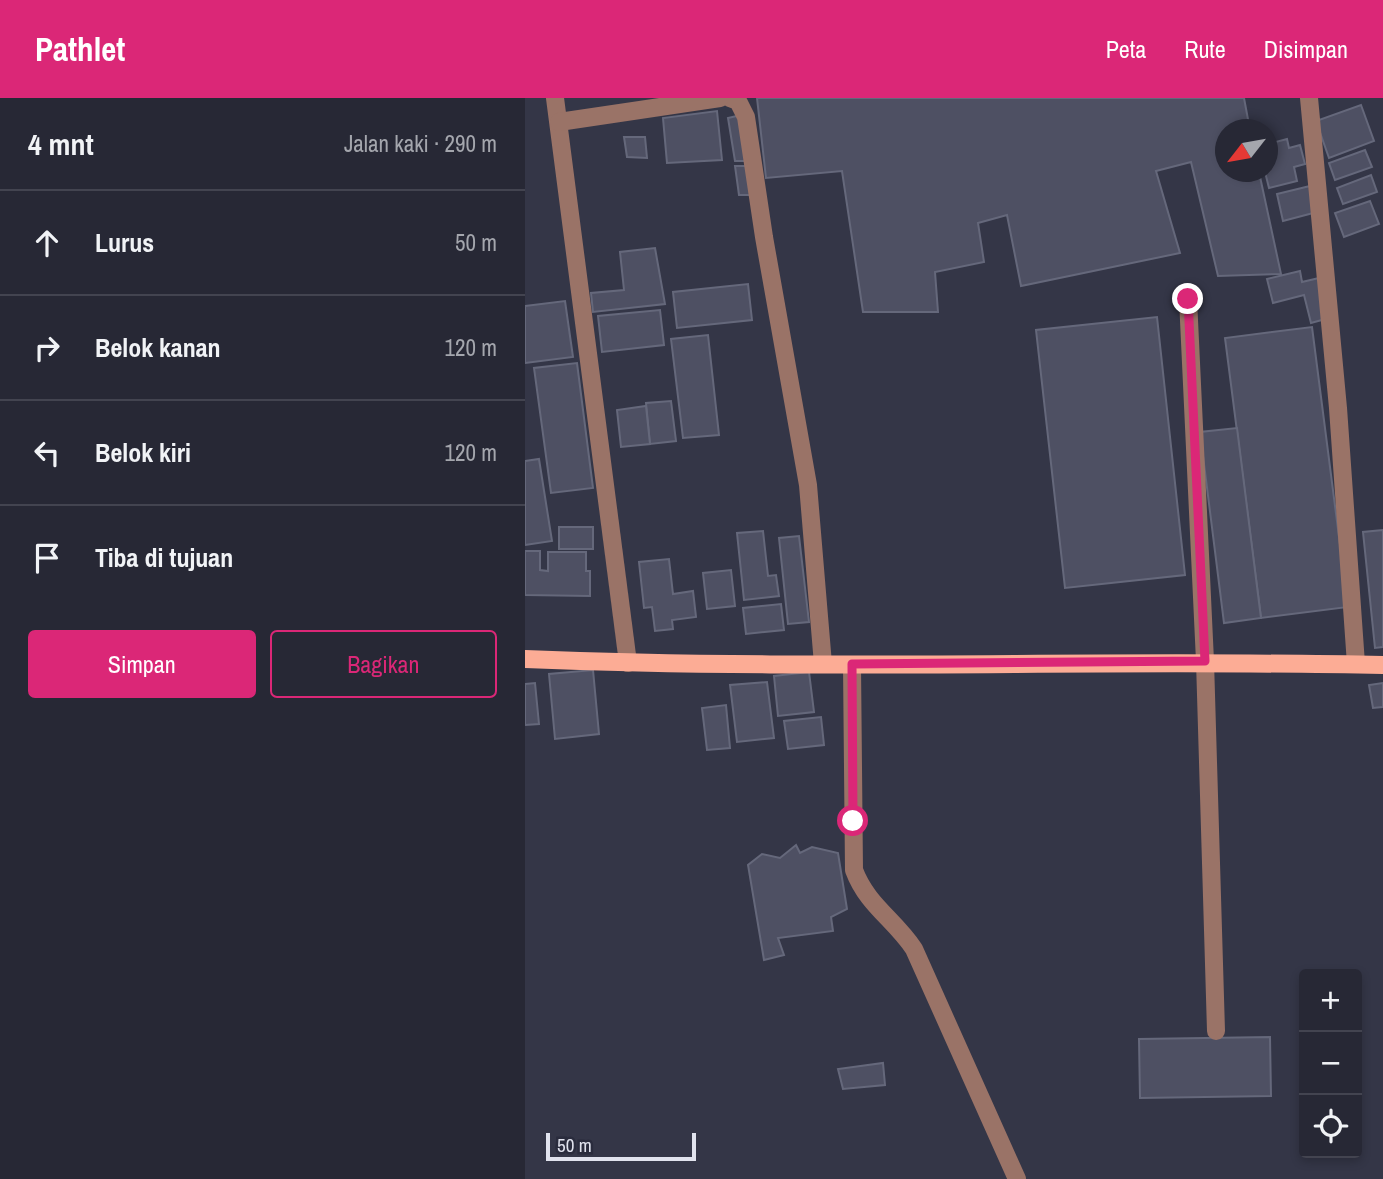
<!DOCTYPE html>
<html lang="id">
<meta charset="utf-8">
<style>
body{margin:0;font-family:"Archivo Narrow",sans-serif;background:#333441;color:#f1f3f6}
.controls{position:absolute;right:21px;bottom:21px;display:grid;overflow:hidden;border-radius:7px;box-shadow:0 4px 10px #0003}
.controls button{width:63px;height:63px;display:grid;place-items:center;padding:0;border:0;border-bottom:2px solid #434450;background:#272835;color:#f1f3f6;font:35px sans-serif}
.compass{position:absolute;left:690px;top:21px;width:63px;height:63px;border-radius:50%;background:#272835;box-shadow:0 4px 10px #0003;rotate:239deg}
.scale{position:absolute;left:21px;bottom:18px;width:150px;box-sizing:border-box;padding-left:7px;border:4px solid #e1e3ee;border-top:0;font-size:19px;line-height:24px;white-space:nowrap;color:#e1e3ee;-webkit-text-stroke:5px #2a2c3d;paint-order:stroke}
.stop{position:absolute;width:21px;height:21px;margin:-16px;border:5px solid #db2777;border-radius:50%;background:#fff}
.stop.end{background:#db2777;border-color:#fff;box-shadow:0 2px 7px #0008}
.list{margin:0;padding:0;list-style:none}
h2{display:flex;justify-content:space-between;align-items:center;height:91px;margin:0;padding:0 28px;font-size:30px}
h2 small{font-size:23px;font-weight:400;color:#a4a6ad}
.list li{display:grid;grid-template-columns:46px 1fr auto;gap:21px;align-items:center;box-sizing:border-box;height:105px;padding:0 28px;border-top:2px solid #434450}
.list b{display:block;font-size:26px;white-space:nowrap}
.list em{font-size:23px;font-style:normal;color:#a4a6ad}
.actions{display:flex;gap:14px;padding:21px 28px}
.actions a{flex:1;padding:16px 0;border:2px solid #db2777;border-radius:7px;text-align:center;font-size:24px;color:#db2777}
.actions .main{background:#db2777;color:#fff}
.icon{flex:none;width:38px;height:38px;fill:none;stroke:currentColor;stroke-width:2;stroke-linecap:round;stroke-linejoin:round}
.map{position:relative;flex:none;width:858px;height:1081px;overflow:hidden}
header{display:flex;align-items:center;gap:42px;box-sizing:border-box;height:98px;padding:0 35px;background:#db2777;color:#fff}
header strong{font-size:33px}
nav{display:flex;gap:38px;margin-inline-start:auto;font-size:24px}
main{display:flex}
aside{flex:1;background:#272835}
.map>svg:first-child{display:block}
.building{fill:#4e5063;stroke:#65687b;stroke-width:2}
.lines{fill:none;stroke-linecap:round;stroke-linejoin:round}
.minor{stroke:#9a7367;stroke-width:18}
.major{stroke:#fcac95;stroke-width:18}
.route{stroke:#db2777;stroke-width:9}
</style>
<header>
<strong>Pathlet</strong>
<nav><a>Peta</a><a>Rute</a><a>Disimpan</a></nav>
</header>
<main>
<aside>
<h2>4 mnt<small>Jalan kaki · 290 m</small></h2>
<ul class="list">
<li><svg class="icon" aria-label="ahead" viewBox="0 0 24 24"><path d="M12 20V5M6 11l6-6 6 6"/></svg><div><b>Lurus</b></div><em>50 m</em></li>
<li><svg class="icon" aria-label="right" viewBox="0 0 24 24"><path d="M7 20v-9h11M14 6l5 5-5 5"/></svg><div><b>Belok kanan</b></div><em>120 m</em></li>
<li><svg class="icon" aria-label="left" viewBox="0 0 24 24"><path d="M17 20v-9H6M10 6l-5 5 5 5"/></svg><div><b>Belok kiri</b></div><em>120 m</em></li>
<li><svg class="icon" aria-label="arrive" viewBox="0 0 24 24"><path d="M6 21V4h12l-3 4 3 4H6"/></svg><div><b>Tiba di tujuan</b></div></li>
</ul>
<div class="actions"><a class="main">Simpan</a><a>Bagikan</a></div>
</aside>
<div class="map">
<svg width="858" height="1081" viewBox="0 0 858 1081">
<rect width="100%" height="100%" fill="#343647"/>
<g class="building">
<path d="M 232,0 L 719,0 L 725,32 L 701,32 L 701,74 L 734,74 L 756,176 L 693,178 L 666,64 L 631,73 L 655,155 L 496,188 L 482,117 L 453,125 L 459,164 L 410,174 L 413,214 L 338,214 L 317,73 L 241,80 Z"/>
<path d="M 836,7 L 849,43 L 804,60 L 791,23 Z"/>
<path d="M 192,13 L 197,62 L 142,65 L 138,20 Z"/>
<path d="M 216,17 L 222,63 L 210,63 L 203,20 Z"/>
<path d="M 99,39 L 120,39 L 122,60 L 102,59 Z"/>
<path d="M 762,41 L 764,50 L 775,47 L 780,66 L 769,69 L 772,83 L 744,90 L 740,74 L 743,46 Z"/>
<path d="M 840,52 L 847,69 L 810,82 L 804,65 Z"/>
<path d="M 210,68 L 223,68 L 225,97 L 214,97 Z"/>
<path d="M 846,77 L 852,94 L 818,106 L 812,90 Z"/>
<path d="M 785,88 L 792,114 L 758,123 L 752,96 Z"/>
<path d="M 845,103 L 854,126 L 819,139 L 810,115 Z"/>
<path d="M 130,150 L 140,206 L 68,214 L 66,195 L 99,192 L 95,154 Z"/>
<path d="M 775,173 L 777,184 L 794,180 L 804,220 L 786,225 L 779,197 L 748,205 L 742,181 Z"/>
<path d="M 223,186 L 227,222 L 152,230 L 148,194 Z"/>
<path d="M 40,203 L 48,259 L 0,265 L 0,208 Z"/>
<path d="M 135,212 L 139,247 L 77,254 L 73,218 Z"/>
<path d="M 632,219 L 660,477 L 540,490 L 511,232 Z"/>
<path d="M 787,229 L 823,509 L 736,520 L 700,240 Z"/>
<path d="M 183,237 L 194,337 L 158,340 L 146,241 Z"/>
<path d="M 52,265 L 68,390 L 26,395 L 9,270 Z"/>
<path d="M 146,303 L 151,343 L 125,346 L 121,305 Z"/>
<path d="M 121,308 L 125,346 L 96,349 L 92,312 Z"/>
<path d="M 712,330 L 736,520 L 699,525 L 675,334 Z"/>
<path d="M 14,361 L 27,443 L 0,447 L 0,363 Z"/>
<rect x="34" y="429" width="34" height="22"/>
<path d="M 858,432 L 858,549 L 850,550 L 838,434 Z"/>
<path d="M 238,433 L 243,478 L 251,477 L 254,498 L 219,502 L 212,435 Z"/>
<path d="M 274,438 L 284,524 L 263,526 L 254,440 Z"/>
<path d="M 0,453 L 15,453 L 15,472 L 23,473 L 23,454 L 61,454 L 61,473 L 65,473 L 65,498 L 0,497 Z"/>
<path d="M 144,461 L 148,496 L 168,493 L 171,519 L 147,522 L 148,531 L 130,533 L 127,509 L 119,510 L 114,464 Z"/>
<path d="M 206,472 L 210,508 L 182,511 L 178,475 Z"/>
<path d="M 256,506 L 259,532 L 221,536 L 218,510 Z"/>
<path d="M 68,572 L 74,636 L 30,641 L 24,576 Z"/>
<path d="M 284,574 L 289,614 L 253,618 L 249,578 Z"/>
<path d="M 242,584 L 249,640 L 212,644 L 205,587 Z"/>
<path d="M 10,585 L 14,626 L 0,627 L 0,586 Z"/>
<path d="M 858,585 L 858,609 L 848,610 L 844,587 Z"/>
<path d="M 201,607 L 205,650 L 182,652 L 177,610 Z"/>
<path d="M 296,619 L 299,647 L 263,651 L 259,623 Z"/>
<path d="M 271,747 L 275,755 L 287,749 L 313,755 L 322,811 L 306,819 L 308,833 L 253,840 L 259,857 L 239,862 L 223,767 L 237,756 L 255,760 Z"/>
<path d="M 745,939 L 746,998 L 615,1000 L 614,941 Z"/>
<path d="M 358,965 L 360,987 L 318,991 L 313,971 Z"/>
</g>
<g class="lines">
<g class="minor">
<path d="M 30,0 L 103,565"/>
<path d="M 205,0 L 213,3 L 221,19 L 239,139 L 283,387 L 298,566"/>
<path d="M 784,0 L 813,310 L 831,566"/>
<path d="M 34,24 L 195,0"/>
<path d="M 663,201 L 680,563 L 691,933"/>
<path d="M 327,567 L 329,772 C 342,807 369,821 389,851 L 492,1081"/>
</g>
<path class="major" d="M 0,561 C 286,573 572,561 858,567"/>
</g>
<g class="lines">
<path class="route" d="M 328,723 L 327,566 L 680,563 L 663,201"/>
</g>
</svg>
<div class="controls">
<button>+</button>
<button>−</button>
<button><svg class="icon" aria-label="locate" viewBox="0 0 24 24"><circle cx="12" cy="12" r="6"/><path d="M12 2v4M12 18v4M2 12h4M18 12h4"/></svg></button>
</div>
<svg class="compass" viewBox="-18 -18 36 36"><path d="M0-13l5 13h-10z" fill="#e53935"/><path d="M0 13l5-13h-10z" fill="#a4a6ad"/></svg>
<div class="scale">50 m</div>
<div class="stop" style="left:328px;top:723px"></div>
<div class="stop end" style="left:663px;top:201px"></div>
</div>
</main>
